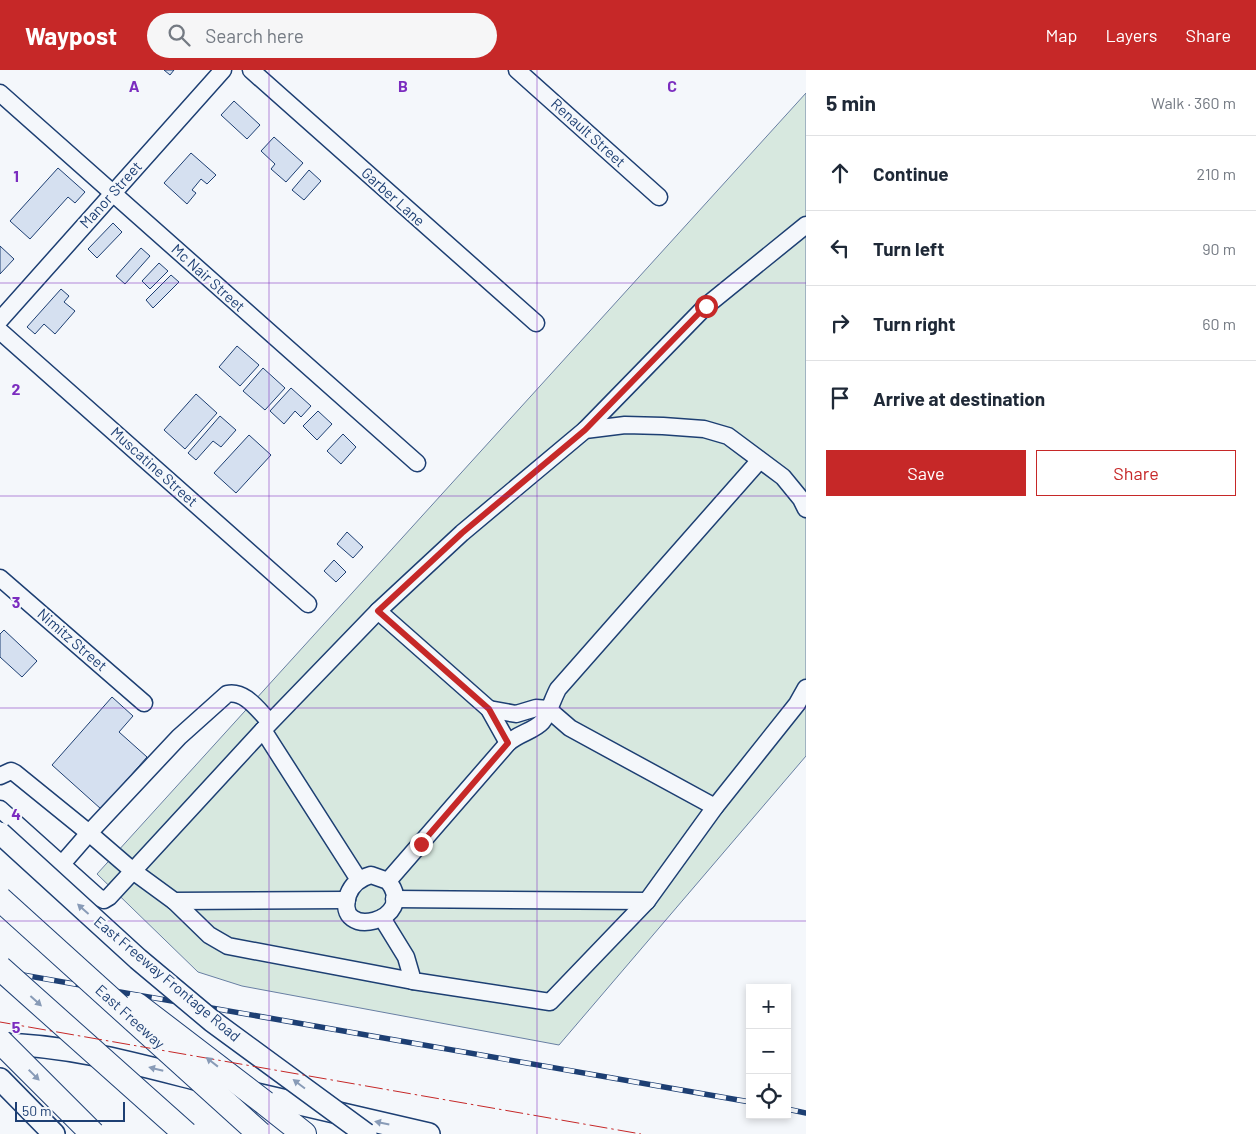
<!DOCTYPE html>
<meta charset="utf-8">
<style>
body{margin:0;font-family:Barlow,sans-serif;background:#f6f6f7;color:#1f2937}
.controls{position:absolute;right:15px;bottom:15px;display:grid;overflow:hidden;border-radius:0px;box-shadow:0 2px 8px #0003}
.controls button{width:45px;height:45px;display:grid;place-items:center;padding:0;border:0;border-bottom:1px solid #e0e1e3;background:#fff;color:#1f2937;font:25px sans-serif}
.scale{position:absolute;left:15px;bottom:12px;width:110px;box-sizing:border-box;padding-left:5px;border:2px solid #1d3f73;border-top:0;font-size:14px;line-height:18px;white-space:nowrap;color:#1d3f73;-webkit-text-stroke:4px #f4f7fb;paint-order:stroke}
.stop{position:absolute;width:15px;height:15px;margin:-11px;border:4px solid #c62828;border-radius:50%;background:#fff}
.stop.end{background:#c62828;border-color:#fff;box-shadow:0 1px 5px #0008}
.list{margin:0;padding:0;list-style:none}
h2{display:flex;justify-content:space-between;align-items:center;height:65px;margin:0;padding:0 20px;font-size:21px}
h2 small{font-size:16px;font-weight:400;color:#747a83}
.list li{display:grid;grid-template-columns:32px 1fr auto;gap:15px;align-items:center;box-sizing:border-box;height:75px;padding:0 20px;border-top:1px solid #e0e1e3}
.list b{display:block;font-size:19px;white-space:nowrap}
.list em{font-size:16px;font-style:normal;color:#747a83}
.actions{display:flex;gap:10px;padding:15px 20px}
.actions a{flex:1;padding:11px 0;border:1px solid #c62828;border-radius:0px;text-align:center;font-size:18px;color:#c62828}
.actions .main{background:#c62828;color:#fff}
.icon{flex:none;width:28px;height:28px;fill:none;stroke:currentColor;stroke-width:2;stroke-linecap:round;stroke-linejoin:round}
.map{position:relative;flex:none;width:806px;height:1064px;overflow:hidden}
header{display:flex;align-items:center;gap:30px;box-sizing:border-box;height:70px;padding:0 25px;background:#c62828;color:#fff}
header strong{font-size:24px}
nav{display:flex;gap:28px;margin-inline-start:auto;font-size:18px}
.search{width:350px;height:45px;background:#f6f6f7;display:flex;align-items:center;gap:12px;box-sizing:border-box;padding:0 18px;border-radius:28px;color:#747a83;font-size:19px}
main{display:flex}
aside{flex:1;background:#fff}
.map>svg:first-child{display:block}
.green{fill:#d7e8df;stroke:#687fa3}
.building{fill:#d5e0f0;stroke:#1d3f73}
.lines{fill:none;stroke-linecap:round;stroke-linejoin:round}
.minor-casing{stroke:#1d3f73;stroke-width:19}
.major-casing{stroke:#1d3f73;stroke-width:24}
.highway-casing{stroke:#1d3f73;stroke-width:26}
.minor{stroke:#f4f7fb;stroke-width:16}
.major{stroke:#f4f7fb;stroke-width:21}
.highway{stroke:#f4f7fb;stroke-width:24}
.rail-casing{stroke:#1d3f73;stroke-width:5.5}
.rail{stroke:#f4f7fb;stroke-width:4;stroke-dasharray:11;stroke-linecap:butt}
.major-bridge-casing{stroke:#1d3f73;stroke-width:24;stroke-linecap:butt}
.highway-bridge-casing{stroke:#1d3f73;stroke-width:26;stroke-linecap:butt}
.major-bridge{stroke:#f4f7fb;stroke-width:21}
.highway-bridge{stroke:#f4f7fb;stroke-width:24}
.power{stroke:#c62828;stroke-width:1;stroke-dasharray:18 4 2.5 4;stroke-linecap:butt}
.oneway{fill:#889bb7}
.route{stroke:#c62828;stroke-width:6}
.grid{fill:none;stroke:#7b2cbf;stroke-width:1;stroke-opacity:0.55}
.labels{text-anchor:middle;stroke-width:4;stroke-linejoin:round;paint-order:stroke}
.street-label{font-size:15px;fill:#1d3f73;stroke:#f4f7fb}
.grid-label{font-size:16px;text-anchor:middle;font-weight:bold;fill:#7b2cbf;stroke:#f4f7fb;stroke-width:4;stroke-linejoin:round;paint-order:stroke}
</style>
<header>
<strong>Waypost</strong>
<div class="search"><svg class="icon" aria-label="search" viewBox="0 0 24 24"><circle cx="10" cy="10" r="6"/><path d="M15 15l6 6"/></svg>Search here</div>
<nav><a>Map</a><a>Layers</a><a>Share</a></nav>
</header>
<main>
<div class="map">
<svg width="806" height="1064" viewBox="0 0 806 1064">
<rect width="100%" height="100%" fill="#f4f7fb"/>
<path class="green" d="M 806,23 L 806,686 L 559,975 L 242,916 L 198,902 L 97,804 Z"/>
<g class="building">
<path d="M 164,0 L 174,0 L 170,5 Z"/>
<path d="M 234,31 L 260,55 L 247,69 L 221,45 Z"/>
<path d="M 274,67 L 303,93 L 286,112 L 271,99 L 275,94 L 261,81 Z"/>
<path d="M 191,83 L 216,105 L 207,114 L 201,109 L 192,120 L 196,123 L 187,134 L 164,113 Z"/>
<path d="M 58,98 L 85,122 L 75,133 L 68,127 L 30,169 L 10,151 Z"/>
<path d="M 309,100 L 321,111 L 304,130 L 292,120 Z"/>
<path d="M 113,153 L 122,162 L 97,188 L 88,179 Z"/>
<path d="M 0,176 L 14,189 L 0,204 Z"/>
<path d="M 141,178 L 150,186 L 125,214 L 116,206 Z"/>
<path d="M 159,193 L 168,201 L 150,219 L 142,211 Z"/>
<path d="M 171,205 L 179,212 L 153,238 L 146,230 Z"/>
<path d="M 61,219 L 69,226 L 64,232 L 75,241 L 55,264 L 44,254 L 35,264 L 27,257 Z"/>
<path d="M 237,276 L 259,295 L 240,316 L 219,297 Z"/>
<path d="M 263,298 L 285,318 L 265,340 L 243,321 Z"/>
<path d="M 291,318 L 311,336 L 301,347 L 295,341 L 284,354 L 270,341 Z"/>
<path d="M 196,324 L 217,343 L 185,379 L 164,360 Z"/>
<path d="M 318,341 L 332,354 L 317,370 L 303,356 Z"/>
<path d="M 220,346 L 236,360 L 221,377 L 213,371 L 196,390 L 188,383 Z"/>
<path d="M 343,364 L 356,377 L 341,394 L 327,381 Z"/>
<path d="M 249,365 L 271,385 L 236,423 L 214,403 Z"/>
<path d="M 347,462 L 363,477 L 353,488 L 337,474 Z"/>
<path d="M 334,490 L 346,502 L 336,512 L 324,501 Z"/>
<path d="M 4,560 L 37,591 L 22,607 L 0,587 L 0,564 Z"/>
<path d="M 112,627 L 133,646 L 119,662 L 147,687 L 101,739 L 52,695 Z"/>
</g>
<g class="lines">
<defs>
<g id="minor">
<path d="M 251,0 L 536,253"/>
<path d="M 517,0 L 659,127"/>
<path d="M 0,23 L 417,393"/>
<path d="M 0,250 L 223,0"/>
<path d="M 0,261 L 308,534"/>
<path d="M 585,360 L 706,236 L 806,155"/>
<path d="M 0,508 L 144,633"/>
<path d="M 378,541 L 489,639 L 508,673"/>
<path d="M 489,639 L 516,644 L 536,638 L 548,639 L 570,658 L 715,737"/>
<path d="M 263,660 L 359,810"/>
<path d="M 0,706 L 11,701 L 15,703 L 89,763 L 179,667 L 227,624 C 245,620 258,640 270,652"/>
<path d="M 0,739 L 98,827 L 104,830 L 109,827 L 263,660 L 378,541 L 462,463 L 585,360 L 625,355 L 663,356 L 704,359 L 728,366 L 783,407 L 801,429 L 806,439"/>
<path d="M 62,794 L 89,763 L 133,801 L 174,831 L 347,830"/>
<path d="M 371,805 L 388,811 C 420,851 333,872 348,825 C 352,814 360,808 371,805 Z"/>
<path d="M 388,811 L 508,673 C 519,663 534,661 542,652 C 548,645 553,628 558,619 L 759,391"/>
<path d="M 394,829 L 647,831 L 715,737 L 797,634 L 806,618"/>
<path d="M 174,831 L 209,865 L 228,876 L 413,911"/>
<path d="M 382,848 L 406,887 L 413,911 L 550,932 L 647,831"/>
</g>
<g id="major">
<path d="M 0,974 C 69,975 136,994 203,1011"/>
<path d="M 0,1009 L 54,1064"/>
<path d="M 252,1023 L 429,1064"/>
</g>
<path id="highway" d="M 265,1033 L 304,1064"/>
</defs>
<use href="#minor" class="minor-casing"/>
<use href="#major" class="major-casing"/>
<use href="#highway" class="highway-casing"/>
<use href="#minor" class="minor"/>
<use href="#major" class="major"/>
<use href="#highway" class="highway"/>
<defs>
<g id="rail">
<path d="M 0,901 L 750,1032"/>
<path d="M 787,1039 L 806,1043"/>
</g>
</defs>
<use href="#rail" class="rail-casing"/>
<use href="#rail" class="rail"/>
<defs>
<path id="major-bridge" d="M 0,763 L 138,889 L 212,951 L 366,1064"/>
<g id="highway-bridge">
<path d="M 0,829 L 260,1064"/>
<path d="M 0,898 L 186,1064"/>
<path d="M 137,935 L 265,1033"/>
<path d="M 0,971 L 93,1064"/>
</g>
</defs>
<use href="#major-bridge" class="major-bridge-casing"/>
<use href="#highway-bridge" class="highway-bridge-casing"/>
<use href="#major-bridge" class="major-bridge"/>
<use href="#highway-bridge" class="highway-bridge"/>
<path class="power" d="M 0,952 L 641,1064"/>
</g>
<defs><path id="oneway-solid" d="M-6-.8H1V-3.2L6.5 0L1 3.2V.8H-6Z" transform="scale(1.25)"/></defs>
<g class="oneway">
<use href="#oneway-solid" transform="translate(83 839) rotate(-138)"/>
<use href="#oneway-solid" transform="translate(36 931) rotate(42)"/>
<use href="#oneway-solid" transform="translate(212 992) rotate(-142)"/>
<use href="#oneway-solid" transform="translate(156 999) rotate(-166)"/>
<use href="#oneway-solid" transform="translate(34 1005) rotate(45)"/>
<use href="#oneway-solid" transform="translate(299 1014) rotate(-143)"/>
<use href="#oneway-solid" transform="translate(382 1053) rotate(-168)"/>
</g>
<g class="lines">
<path class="route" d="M 421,774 L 508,673 L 489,639 L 378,541 L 462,463 L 585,360 L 706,236"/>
</g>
<path class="grid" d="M 269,0 L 269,1064M 537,0 L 537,1064M 0,213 L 806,213M 0,426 L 806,426M 0,638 L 806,638M 0,851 L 806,851"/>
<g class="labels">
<g class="street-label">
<text transform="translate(588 63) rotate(42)" y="5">Renault Street</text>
<text transform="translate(111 125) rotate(-48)" y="5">Manor Street</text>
<text transform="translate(393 127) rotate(42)" y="5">Garber Lane</text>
<text transform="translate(208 208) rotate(42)" y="5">Mc Nair Street</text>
<text transform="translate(154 397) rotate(42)" y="5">Muscatine Street</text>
<text transform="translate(72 570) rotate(41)" y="5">Nimitz Street</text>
<text transform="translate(167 909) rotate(40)" y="5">East Freeway Frontage Road</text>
<text transform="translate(130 947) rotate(42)" y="5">East Freeway</text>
</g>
</g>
<g class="grid-label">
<text x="134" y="22">A</text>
<text x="403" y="22">B</text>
<text x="672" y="22">C</text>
<text x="16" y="112">1</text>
<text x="16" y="325">2</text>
<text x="16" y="538">3</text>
<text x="16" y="750">4</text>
<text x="16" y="963">5</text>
</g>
</svg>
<div class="controls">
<button>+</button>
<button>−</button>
<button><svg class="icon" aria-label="locate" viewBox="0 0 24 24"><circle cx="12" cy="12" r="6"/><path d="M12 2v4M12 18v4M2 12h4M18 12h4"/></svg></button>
</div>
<div class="scale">50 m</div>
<div class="stop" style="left:706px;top:236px"></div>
<div class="stop end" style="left:421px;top:774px"></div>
</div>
<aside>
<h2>5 min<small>Walk · 360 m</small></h2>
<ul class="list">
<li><svg class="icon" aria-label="ahead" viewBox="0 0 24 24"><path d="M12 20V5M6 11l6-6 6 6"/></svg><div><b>Continue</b></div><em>210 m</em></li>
<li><svg class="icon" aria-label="left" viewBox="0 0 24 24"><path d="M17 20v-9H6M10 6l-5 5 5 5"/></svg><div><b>Turn left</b></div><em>90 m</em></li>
<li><svg class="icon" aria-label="right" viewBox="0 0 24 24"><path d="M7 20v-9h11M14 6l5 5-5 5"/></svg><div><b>Turn right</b></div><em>60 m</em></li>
<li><svg class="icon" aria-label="arrive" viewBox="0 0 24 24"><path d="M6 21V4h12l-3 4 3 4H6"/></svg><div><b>Arrive at destination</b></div></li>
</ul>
<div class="actions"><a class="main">Save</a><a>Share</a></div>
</aside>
</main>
